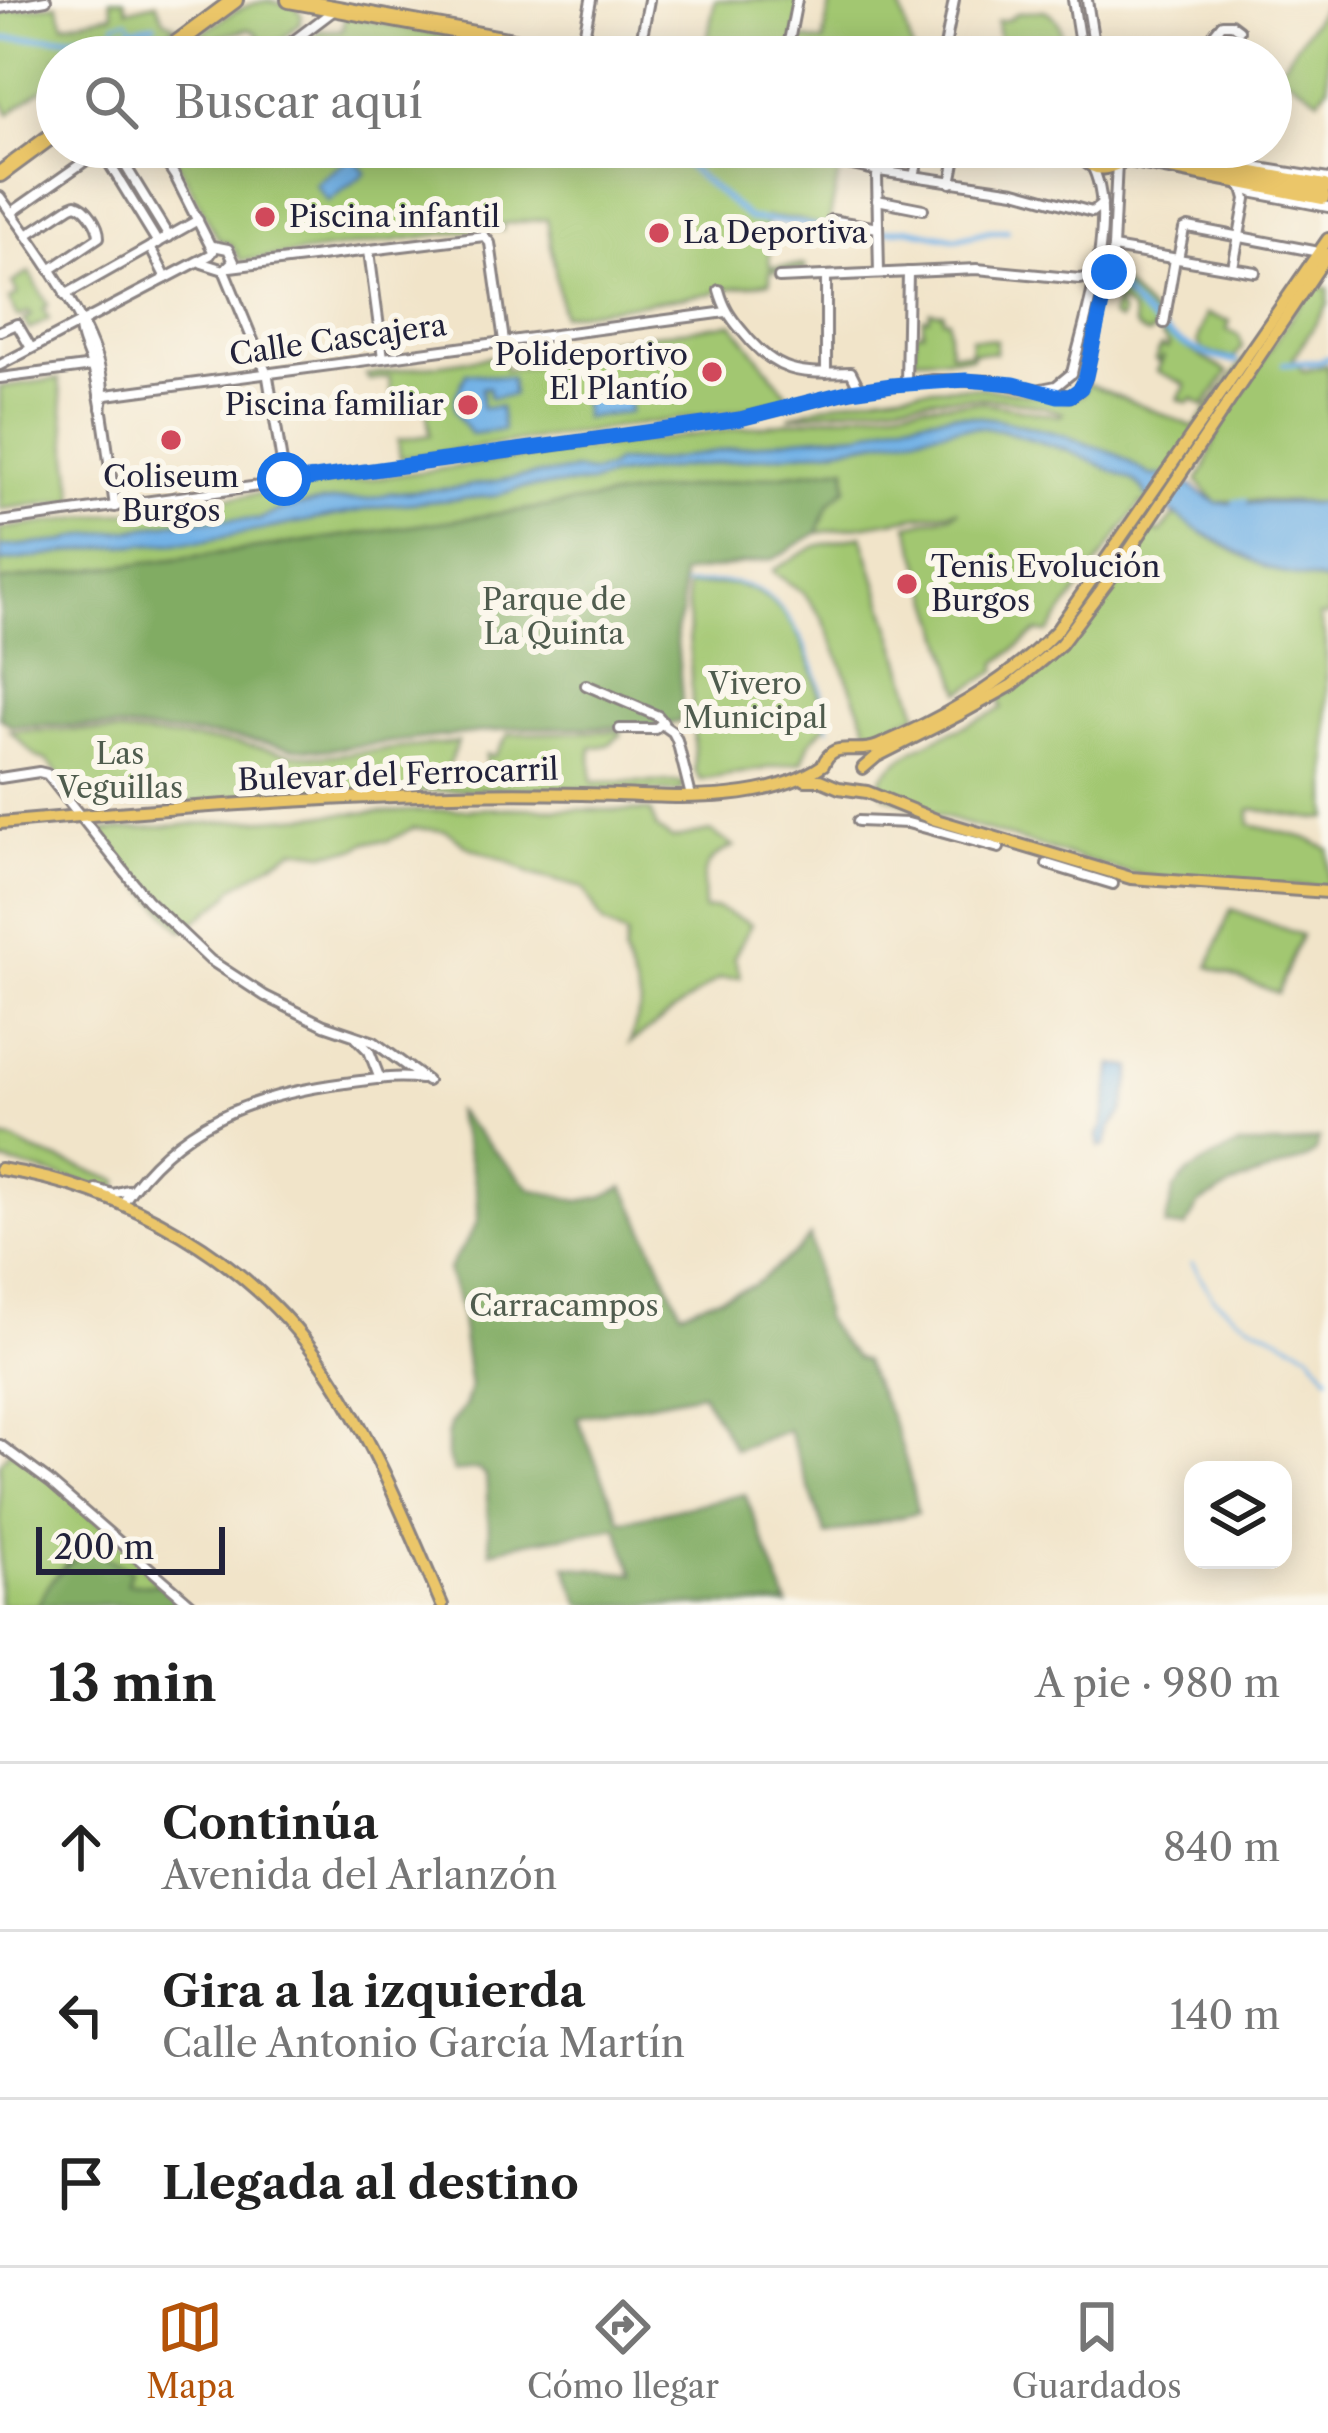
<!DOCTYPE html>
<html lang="es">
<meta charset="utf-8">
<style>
body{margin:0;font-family:"Libre Caslon Text",serif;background:#f6f6f6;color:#222}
.controls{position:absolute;right:36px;bottom:36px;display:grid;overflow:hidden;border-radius:24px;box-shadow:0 6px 30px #0003}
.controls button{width:108px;height:108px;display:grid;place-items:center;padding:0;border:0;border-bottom:3px solid #e0e0e0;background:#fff;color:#222;font:60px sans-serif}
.scale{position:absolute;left:36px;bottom:30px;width:189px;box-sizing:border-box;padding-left:12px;border:6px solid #22223b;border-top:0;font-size:33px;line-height:42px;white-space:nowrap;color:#22223b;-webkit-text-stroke:9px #fbf7ec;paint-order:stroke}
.stop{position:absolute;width:36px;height:36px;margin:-27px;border:9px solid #1a73e8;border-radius:50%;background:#fff}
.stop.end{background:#1a73e8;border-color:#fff;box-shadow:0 3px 12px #0008}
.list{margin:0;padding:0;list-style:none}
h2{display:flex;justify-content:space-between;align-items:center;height:156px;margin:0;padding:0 48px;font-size:51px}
h2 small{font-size:39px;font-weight:400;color:#767676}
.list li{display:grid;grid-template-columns:78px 1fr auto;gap:36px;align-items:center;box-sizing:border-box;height:168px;padding:0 48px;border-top:3px solid #e0e0e0}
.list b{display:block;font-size:45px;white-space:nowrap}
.list p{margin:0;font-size:39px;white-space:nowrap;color:#767676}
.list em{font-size:39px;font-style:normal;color:#767676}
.icon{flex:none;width:66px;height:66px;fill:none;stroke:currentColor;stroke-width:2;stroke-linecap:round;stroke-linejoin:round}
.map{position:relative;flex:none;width:1328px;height:1605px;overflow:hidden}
.search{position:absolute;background:#fff;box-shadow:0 6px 30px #0003;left:36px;right:36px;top:36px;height:132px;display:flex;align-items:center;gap:30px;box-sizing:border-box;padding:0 42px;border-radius:66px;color:#767676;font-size:45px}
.sheet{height:660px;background:#fff}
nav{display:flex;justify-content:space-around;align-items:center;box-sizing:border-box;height:168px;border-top:3px solid #e0e0e0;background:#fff;font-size:33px;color:#767676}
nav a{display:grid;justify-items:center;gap:6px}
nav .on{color:#b45309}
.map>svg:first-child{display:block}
.green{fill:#a2c771;stroke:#627456;stroke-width:3}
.forest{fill:#81ac63;stroke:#52674f;stroke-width:3}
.water{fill:#73b2e6;stroke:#4a6a90;stroke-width:3}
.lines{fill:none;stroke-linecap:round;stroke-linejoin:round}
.stream{stroke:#73b2e6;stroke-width:3}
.canal{stroke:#73b2e6;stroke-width:6}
.minor-casing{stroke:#8a8382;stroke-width:14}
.major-casing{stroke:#8a8382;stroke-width:16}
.highway-casing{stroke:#8a8382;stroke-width:20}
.minor{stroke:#fff;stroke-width:8}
.major{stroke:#ebc669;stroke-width:10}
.highway{stroke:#ebc669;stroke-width:14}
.route{stroke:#1a73e8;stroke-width:15}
.poi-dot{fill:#d1495b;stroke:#fbf7ec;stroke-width:4.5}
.labels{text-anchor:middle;stroke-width:12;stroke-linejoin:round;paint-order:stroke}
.poi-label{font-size:30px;fill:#22223b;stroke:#fbf7ec;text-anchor:start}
.street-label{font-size:30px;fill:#22223b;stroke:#fbf7ec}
.park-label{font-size:30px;fill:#4f5c4e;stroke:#fbf7ec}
</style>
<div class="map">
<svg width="1328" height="1605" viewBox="0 0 1328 1605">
<rect width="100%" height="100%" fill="#fbf7ec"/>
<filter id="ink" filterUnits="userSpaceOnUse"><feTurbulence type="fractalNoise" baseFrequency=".00833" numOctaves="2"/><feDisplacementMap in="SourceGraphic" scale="24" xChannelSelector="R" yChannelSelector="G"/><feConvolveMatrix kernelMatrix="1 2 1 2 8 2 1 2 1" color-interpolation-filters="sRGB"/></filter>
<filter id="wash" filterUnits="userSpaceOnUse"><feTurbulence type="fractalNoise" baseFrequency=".004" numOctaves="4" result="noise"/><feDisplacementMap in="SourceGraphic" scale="48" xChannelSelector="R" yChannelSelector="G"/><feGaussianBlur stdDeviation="2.7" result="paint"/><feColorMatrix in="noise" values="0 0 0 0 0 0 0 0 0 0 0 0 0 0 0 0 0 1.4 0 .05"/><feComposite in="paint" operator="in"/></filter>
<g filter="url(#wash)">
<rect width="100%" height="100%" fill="#f1e4c9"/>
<g class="green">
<path d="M 110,0 L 124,0 L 127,10 L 156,3 L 164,20 L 176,26 L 134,57 L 126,57 L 119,49 L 107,57 L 57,57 L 57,78 L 9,114 L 0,98 L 0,12 L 57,4 L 64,24 L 113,14 Z"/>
<path d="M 715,0 L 802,0 L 795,37 L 823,43 L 831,0 L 899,0 L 913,53 L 931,57 L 710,57 L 711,51 L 706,50 L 704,57 Z"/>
<path d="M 1328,0 L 1328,86 L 1319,99 L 1278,71 Z"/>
<path d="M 268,1 L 295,6 L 302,16 L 300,23 L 269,51 L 255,32 L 248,29 C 233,34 213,37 200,44 C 189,49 186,55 173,57 C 201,36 232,4 268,1 Z"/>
<path d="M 1044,10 C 1059,16 1071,37 1049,47 C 1032,54 1016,47 1000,46 L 997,21 L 1007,20 L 1018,13 Z"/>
<path d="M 345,16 L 447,36 C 460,52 479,53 498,57 L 285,57 L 320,31 L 342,30 Z"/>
<path d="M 844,147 L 828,227 L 797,219 L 766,217 L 770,267 L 805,265 L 805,270 L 770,271 L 770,282 L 715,291 L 714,293 L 562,315 L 547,219 L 503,224 L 503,230 L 474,230 L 241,261 L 231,244 L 218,239 L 180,167 L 164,148 Z"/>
<path d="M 29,272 L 48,305 L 43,309 L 49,319 L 29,330 L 24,320 L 31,316 L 29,312 L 18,317 L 9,300 L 18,294 L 12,283 Z"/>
<path d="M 1122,283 L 1162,324 L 1160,327 L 1155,323 L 1121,289 L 1120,293 C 1155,330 1183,347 1228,372 L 1204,406 L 1192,398 L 1188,403 L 1178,399 L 1186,385 L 1157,371 L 1164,356 L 1158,362 L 1155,360 L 1161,346 L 1167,349 L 1169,345 L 1159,332 L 1153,331 L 1148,335 C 1131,327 1136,327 1132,312 L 1122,303 L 1117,304 L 1122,315 L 1119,321 L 1111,317 L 1117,293 Z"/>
<path d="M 1302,284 L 1176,473 L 1186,481 L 1163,515 L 1141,503 L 1048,633 L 1037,632 L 997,663 L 997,671 L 961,692 L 908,525 L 951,515 L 959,510 L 817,533 L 829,504 L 846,488 L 846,467 L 663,490 L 238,551 L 0,581 L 0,529 L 922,404 L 983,402 L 1060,416 L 1063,413 C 976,382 878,405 789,417 C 842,396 926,384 982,388 C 1010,390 1038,397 1065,401 L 1082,395 L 1088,385 L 1091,385 L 1194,427 Z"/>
<path d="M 1312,285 L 1328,288 L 1328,304 L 1293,359 L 1303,371 L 1328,365 L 1328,503 L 1237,500 L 1217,503 L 1197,481 L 1205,468 L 1219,427 Z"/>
<path d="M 930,311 L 943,312 L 943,319 L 948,319 L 950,352 L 970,353 L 971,338 L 996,340 L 995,353 L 973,352 L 972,357 L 914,358 L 916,332 L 923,332 L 923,318 L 929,318 Z"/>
<path d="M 1206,314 L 1230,321 L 1227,330 L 1239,336 L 1242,347 L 1234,359 L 1204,351 L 1198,342 Z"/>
<path d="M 732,323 L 791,399 L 734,411 L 400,458 L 398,440 L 430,435 L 424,392 L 392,395 L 389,377 L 369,380 L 366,375 L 503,355 L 505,370 L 579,359 L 578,345 Z"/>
<path d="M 59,379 L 75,500 L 0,509 L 0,387 Z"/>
<path d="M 1176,514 C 1221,548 1273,574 1328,582 L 1328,616 L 1319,616 L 1326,642 L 1328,818 L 1315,819 L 1254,809 L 1250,810 L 1250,825 L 1306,838 L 1328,849 L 1328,888 L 1161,879 L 1121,871 L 943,817 L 885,795 L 881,789 L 881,778 C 909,742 963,730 1002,708 L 999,699 C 1043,671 1076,635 1105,592 L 1111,595 L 1125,574 L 1120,569 L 1148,528 L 1160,533 Z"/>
<path d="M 862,535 L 918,714 L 870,734 L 823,619 L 803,592 L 774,573 L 773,570 L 816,546 Z"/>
<path d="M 733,584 C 801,597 811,667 827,724 L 810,742 L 802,762 L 701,780 L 695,771 L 687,586 Z"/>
<path d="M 86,730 L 238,743 L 292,754 L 323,756 L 458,742 L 443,778 L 485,776 L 486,754 L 494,756 L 509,734 L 621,731 L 621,735 L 608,745 L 591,748 L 592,782 L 683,782 L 683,789 L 678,792 L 504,788 L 98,807 L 79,798 L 46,760 L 37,757 L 10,731 Z"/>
<path d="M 509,808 L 650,811 L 657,828 L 672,839 L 710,831 L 734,846 C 699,861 703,876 704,910 L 716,908 L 751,924 L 734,957 L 741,977 L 718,979 L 630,1043 L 641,1004 L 624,955 L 627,936 L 603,923 L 583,888 L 531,874 L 507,861 L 468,847 L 447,831 L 413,828 L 388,841 L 367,842 L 355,849 L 324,853 L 295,849 L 234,887 L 227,897 L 183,931 L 136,880 L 98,831 L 350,813 Z"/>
<path d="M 1231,909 L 1301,935 L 1278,993 L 1209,967 Z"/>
<path d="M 0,1138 L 13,1140 L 34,1151 L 119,1181 L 115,1191 L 0,1161 Z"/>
<path d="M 10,1449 C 70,1488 112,1533 160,1585 L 127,1585 L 67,1562 L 52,1581 L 38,1605 L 0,1605 L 0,1464 Z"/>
</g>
<g class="forest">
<path d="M 846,467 L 846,488 L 829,504 L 817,533 L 773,559 L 682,574 L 682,612 L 676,630 L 682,699 L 680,722 L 655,727 L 517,728 L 323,750 L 293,748 L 239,738 L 86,726 L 11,726 L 0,717 L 0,581 L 238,551 L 663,490 Z"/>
<path d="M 456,1111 L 531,1189 L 579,1201 L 602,1197 L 623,1187 L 631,1199 L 681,1311 L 754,1285 L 798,1250 L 810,1236 L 824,1318 L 844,1346 L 856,1358 L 864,1361 C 871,1381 884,1401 892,1421 C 904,1449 912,1483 917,1513 L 826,1535 L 788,1430 L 735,1450 L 702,1393 L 577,1417 L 621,1521 L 745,1494 L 788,1605 L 581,1605 L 566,1566 L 634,1574 L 617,1527 L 520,1543 L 490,1552 L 486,1476 L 477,1469 L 454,1472 L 447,1457 L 447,1437 L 450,1425 L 465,1405 L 470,1388 L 459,1304 L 448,1271 C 454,1257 475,1232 477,1222 C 482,1201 469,1158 463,1137 C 460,1127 455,1122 456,1111 Z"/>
<path d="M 1319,1139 L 1315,1152 L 1306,1159 L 1240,1182 L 1199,1204 L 1185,1228 L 1165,1226 L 1174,1189 L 1188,1173 L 1214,1157 L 1240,1145 L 1285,1145 Z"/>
<path d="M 92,1550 L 131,1570 L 127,1584 L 160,1585 L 184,1605 L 38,1605 C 49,1579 66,1562 92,1550 Z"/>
</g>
<g class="water">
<path d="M 353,156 L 366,173 L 328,201 L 315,184 Z"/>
<path d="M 466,373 L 511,378 L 513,395 L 490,398 L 488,387 L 482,388 L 482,408 L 500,407 L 503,430 L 471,434 C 448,405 452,406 466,373 Z"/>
<path d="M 627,389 L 630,412 L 584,418 L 581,395 Z"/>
<path d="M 953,414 L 996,419 L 1059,434 L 1116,454 L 1150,475 L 1175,476 L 1217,503 L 1328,503 L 1328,582 L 1283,573 L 1265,567 L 1193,527 L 1176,514 L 1151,504 L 1142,488 L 1134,481 L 1098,464 L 1066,450 L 1001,430 L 979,427 L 955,428 L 832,449 L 643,472 L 609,477 L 592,483 L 521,488 L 494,496 L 390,505 L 204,541 L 118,546 L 0,562 L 0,547 L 67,541 C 82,534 105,533 123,531 C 142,530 161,524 180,522 C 206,519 233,519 259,520 C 282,506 315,502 342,500 C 359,499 374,501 389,493 L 457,488 L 519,477 L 577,470 L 592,473 L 608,469 L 616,462 L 653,462 L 797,438 L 862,433 L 900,421 Z"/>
<path d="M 1113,1064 L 1132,1068 L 1126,1101 L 1123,1112 L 1111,1127 L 1105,1146 L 1100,1147 L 1098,1135 L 1103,1126 Z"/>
</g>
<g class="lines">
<g class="stream">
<path d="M 114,33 L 115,23 L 128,20 L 134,29"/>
<path d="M 685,585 C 706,583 731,579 751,587 C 799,606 823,682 829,729"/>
<path d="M 1192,1263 L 1212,1296 L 1236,1316 L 1310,1352 L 1328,1376"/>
</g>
<g class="canal">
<path d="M 0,39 L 104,36 L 154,25"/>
<path d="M 297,47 L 307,57"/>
<path d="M 664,147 L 750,219 L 796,223 L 851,234 L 907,229 L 957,239 L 990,231 L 1007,231"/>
<path d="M 1121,290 C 1152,326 1187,355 1236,361"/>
<path d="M 1284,364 L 1319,362 L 1328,358"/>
<path d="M 1235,502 L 1245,501"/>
</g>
</g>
</g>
<g filter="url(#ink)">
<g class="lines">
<defs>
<g id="minor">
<path d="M 1073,0 L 1082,57"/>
<path d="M 1087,0 L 1096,57"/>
<path d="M 0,8 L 46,0"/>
<path d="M 581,52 L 591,0"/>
<path d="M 272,57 L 333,11"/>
<path d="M 638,57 L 649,0"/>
<path d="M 786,57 L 797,0"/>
<path d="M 943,57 L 954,0"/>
<path d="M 1196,57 L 1222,24 L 1231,24 L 1239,30"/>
<path d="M 114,147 L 169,237"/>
<path d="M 156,147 L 175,176 L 213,251"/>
<path d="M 101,150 L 158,243"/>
<path d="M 843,163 L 879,171 L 1015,191 L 1092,212 L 1102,204"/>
<path d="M 1241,165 L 1328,179"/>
<path d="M 914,176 L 921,147"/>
<path d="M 951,183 L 957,152"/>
<path d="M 1242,187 L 1255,193 L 1328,207"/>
<path d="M 0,197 C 33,244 117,351 101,408"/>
<path d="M 877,200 L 923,209"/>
<path d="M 11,213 L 105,147"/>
<path d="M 831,220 L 878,228"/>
<path d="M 27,235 L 71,206 L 76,204 C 87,207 99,225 99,237 L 50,270"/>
<path d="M 213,246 L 228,249 L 235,264"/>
<path d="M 150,247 L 166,278"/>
<path d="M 1113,248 L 1255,272"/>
<path d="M 369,251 L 383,358"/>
<path d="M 1178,259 L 1184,229 L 1188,227 L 1319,252"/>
<path d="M 202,263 L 224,270 L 233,261"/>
<path d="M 230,267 L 484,236 L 490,243 L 504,341"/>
<path d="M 1233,267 L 1246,199 L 1243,188 L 1237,183"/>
<path d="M 224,270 L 268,377 L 285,481"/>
<path d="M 879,273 L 877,176 L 879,171"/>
<path d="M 779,278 L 977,269 L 1080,279 L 1094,276"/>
<path d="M 719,290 C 724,308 730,317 742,331 C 776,374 799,374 851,372 L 858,386 L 864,389"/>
<path d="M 65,295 L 198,220"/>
<path d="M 80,323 C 79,341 93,361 96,379 C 105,421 109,465 115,507"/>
<path d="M 1164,323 L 1175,259"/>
<path d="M 0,331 L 17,324 L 31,348"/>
<path d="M 0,365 L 210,255"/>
<path d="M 826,373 L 826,276"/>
<path d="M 1072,373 C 1085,317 1120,216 1091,164"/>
<path d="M 0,378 L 93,366"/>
<path d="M 906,383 L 908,272"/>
<path d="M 1041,389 L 1056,386 L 1072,373"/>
<path d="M 99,396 L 726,312"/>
<path d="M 0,522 L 740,419 L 856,390 L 933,380 L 992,381 L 1070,396 L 1078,391 L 1085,381 L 1113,248 L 1117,162"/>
<path d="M 586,685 L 658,716 L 663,722 L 655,729 L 620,729"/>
<path d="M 663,725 L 673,732 L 677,740 L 691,796"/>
<path d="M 0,778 L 39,772 L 47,774 L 147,900 L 210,960 L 265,996 L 324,1025 L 374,1042 L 427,1081"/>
<path d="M 858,821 L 908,823 L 999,848"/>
<path d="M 1047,864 L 1113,884"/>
<path d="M 357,1039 L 369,1051 L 380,1079"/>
<path d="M 96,1189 L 113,1194 L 127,1190"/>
<path d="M 122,1204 C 177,1123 252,1095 345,1083 C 370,1080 396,1075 420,1079"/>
<path d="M 0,1445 L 50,1482 L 192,1605"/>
</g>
<g id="major">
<path d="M 863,768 L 877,756 L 960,714 L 1012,685 L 1061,644 L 1114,573 L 1328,254"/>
<path d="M 805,780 L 820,780 L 839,788 L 867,792 L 936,820 L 1131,878 L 1328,892"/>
<path d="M 0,823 C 139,810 278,800 418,795 C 473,793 528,793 582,794 C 656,795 759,809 823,765 C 834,738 854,756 878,746 C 944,718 1008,682 1057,630 L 1328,239"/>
<path d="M 0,1169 C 126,1188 250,1259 323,1365 C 373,1438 407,1524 442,1605"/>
</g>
<g id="highway">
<path d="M 289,0 L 600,57"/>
<path d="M 592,49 L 634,57"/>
<path d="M 158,57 L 235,0"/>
<path d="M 1083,147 L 1086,159 C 1102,175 1112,161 1129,159 L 1322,197"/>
<path d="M 1131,147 L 1160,156"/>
<path d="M 1211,166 L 1324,187"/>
<path d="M 0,174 L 57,132"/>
</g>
</defs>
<use href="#minor" class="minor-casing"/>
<use href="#major" class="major-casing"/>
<use href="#highway" class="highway-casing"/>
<use href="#minor" class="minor"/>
<use href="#major" class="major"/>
<use href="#highway" class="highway"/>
</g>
</g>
<g class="lines" filter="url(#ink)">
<path class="route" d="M 284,479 L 286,482 L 740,419 L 851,391 L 892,385 L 966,380 L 1014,384 L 1058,396 L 1070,396 L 1081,388 L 1086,376 L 1109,272"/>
</g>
<g class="poi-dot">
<circle cx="265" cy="217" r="12"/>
<circle cx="659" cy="233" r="12"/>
<circle cx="712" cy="372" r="12"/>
<circle cx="468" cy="405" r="12"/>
<circle cx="171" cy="440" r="12"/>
<circle cx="907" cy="584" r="12"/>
</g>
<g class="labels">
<g class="poi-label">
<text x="289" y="227">Piscina infantil</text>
<text x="683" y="243">La Deportiva</text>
<text x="688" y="365" text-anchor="end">Polideportivo<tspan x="688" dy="34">El Plantío</tspan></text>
<text x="444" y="415" text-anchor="end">Piscina familiar</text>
<text x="171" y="487" text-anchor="middle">Coliseum<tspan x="171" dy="34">Burgos</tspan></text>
<text x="931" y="577">Tenis Evolución<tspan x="931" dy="34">Burgos</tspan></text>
</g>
<g class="street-label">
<text transform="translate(338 340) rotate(-8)" y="10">Calle Cascajera</text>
<text transform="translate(398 775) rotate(-2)" y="10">Bulevar del Ferrocarril</text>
</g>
<g class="park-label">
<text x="554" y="610">Parque de<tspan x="554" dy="34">La Quinta</tspan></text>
<text x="755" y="694">Vivero<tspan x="755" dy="34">Municipal</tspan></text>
<text x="120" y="764">Las<tspan x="120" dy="34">Veguillas</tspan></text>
<text x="564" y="1316">Carracampos</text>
</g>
</g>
</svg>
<div class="controls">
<button><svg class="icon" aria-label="layers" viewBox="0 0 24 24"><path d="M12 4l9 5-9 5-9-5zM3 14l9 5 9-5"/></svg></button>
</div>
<div class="scale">200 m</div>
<div class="stop" style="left:284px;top:479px"></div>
<div class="stop end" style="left:1109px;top:272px"></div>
<div class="search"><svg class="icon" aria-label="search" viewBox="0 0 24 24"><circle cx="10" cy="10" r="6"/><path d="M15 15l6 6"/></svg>Buscar aquí</div>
</div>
<section class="sheet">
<h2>13 min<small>A pie · 980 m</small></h2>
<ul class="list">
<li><svg class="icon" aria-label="ahead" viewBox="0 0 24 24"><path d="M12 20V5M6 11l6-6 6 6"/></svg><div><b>Continúa</b><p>Avenida del Arlanzón</p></div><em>840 m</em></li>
<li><svg class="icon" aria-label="left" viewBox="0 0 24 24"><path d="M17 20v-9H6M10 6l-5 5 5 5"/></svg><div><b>Gira a la izquierda</b><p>Calle Antonio García Martín</p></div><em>140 m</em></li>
<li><svg class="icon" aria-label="arrive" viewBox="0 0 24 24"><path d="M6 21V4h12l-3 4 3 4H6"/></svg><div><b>Llegada al destino</b></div></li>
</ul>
</section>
<nav>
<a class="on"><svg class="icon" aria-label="map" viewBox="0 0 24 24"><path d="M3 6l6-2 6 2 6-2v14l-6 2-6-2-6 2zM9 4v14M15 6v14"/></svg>Mapa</a>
<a><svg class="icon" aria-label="directions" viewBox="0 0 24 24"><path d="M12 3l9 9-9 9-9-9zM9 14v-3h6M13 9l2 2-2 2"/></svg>Cómo llegar</a>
<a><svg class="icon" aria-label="saved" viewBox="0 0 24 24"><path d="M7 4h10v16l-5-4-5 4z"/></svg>Guardados</a>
</nav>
